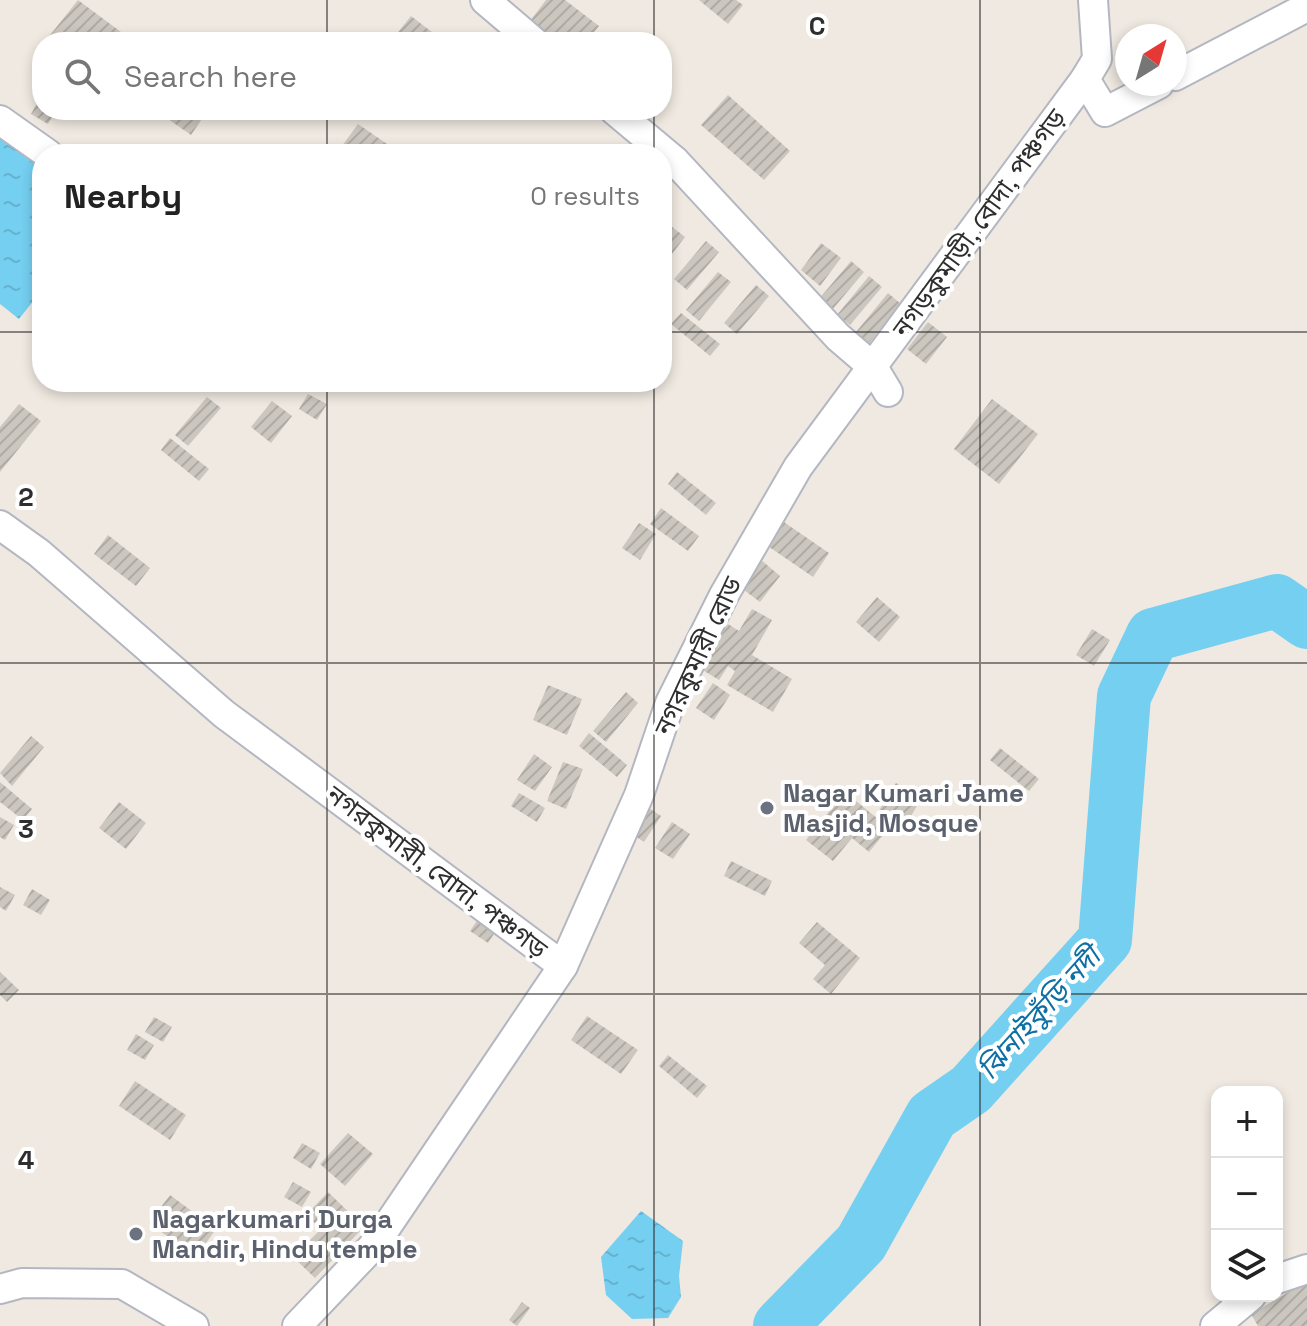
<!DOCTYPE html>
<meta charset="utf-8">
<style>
body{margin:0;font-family:"Space Grotesk","Noto Sans Bengali",sans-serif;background:#f2f2f2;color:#222}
.controls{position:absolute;right:24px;bottom:24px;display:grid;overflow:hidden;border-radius:16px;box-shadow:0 4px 12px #0003}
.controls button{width:72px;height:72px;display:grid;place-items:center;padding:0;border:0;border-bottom:2px solid #e0e0e0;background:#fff;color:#222;font:40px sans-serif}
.compass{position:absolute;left:1115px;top:24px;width:72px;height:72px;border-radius:50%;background:#fff;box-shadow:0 4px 12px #0003;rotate:37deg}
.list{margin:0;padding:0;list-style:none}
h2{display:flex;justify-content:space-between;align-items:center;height:104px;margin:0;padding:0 32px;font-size:34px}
h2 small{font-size:26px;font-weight:400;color:#767676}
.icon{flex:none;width:44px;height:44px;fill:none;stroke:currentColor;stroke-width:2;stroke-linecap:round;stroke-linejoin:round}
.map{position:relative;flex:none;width:1307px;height:1326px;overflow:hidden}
.search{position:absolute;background:#fff;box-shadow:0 4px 12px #0003;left:32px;top:32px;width:640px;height:88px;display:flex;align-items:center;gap:20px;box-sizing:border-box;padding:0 28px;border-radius:32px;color:#767676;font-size:30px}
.panel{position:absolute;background:#fff;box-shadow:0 4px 12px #0003;left:32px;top:144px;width:640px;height:248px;border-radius:32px}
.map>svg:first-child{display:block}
.water{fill:url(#water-ripples)}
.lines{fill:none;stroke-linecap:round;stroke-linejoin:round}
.river{stroke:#75cff0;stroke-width:54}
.building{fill:url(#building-hatch)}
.minor-casing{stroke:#b4b7c1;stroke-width:32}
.minor{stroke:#fff;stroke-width:28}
.grid{fill:none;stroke:#2e2e2e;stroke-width:2;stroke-opacity:0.55}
.worship-dot{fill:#6b7280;stroke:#fff;stroke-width:3}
.labels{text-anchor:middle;stroke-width:8;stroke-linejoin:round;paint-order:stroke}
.street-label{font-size:26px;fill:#2e2e2e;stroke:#fff}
.worship-label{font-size:26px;font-weight:bold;fill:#5b616d;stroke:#fff;text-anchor:start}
.water-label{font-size:28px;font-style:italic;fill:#0d6fa3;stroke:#fff}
.grid-label{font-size:26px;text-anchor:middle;font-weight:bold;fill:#2e2e2e;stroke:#fff;stroke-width:8;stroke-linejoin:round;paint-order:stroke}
</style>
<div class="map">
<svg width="1307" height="1326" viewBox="0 0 1307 1326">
<defs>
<pattern id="water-ripples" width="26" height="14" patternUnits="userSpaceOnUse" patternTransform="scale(2)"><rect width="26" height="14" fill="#75cff0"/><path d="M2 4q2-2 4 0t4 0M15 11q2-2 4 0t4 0" fill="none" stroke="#66b2ce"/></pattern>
<pattern id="building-hatch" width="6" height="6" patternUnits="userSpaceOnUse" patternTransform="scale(2)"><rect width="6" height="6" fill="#cbc7bf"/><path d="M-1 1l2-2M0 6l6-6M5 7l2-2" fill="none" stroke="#afaba4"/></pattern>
</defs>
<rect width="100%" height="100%" fill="#efe9e1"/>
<g class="water">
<path d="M 0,133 L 42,164 L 42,290 L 19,319 L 0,304 Z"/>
<path d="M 641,1211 L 683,1241 L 679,1276 L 681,1297 L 668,1318 L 632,1319 L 606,1295 L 601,1257 Z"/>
</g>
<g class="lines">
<path class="river" d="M 780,1326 L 861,1243 L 932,1116 L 971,1089 L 1105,940 L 1124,696 L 1153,635 L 1277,601 L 1307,622"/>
</g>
<g class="building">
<path d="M 78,0 L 125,35 L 119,42 L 51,42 L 47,39 Z"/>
<path d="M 546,0 L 565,0 L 599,26 L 586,42 L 514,42 Z"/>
<path d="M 699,0 L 736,0 L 743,5 L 728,24 Z"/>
<path d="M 411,16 L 445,42 L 390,42 Z"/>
<path d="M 728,95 L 790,151 L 764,180 L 701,125 Z"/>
<path d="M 40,98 L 42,100 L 42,110 L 57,110 L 48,124 L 31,114 Z"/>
<path d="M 155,110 L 208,110 L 191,135 Z"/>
<path d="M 358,124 L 390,146 L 384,154 L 336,154 Z"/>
<path d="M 662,219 L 685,237 L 662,267 Z"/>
<path d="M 706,241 L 719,252 L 687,290 L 674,279 Z"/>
<path d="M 821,243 L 841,258 L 820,286 L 801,270 Z"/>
<path d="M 851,261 L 864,272 L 832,310 L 819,299 Z"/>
<path d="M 718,272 L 731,282 L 699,321 L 686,310 Z"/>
<path d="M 869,276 L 882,287 L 850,325 L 837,315 Z"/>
<path d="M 756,285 L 769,296 L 737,334 L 724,323 Z"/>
<path d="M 888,293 L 901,304 L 869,343 L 856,332 Z"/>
<path d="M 681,313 L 720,344 L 710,356 L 671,324 Z"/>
<path d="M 928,322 L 947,337 L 926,364 L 907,349 Z"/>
<path d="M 308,394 L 327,404 L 317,420 L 299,409 Z"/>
<path d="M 207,397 L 221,408 L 188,446 L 175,435 Z"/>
<path d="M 992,399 L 1038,434 L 999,484 L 954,449 Z"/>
<path d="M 272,401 L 292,416 L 271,443 L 251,427 Z"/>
<path d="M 19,404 L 41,421 L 0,472 L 0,427 Z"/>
<path d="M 170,438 L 209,469 L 199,481 L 161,450 Z"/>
<path d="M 677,472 L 716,503 L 706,515 L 668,484 Z"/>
<path d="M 661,508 L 699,536 L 688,551 L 650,524 Z"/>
<path d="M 778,518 L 829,553 L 813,577 L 762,542 Z"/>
<path d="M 639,523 L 656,534 L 640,560 L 622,548 Z"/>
<path d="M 108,535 L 150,568 L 136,586 L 94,554 Z"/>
<path d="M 761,560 L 780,576 L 760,602 L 740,587 Z"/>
<path d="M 877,597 L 900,617 L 879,642 L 856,622 Z"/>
<path d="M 752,609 L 772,620 L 752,655 L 792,679 L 773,712 L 727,685 L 735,671 L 728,666 L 719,680 L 701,669 L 728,624 L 739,631 Z"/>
<path d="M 1092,629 L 1110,640 L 1094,666 L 1076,655 Z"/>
<path d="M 713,683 L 730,695 L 714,720 L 696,708 Z"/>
<path d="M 548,685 L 582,699 L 567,735 L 533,720 Z"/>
<path d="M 626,692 L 638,703 L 606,742 L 593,731 Z"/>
<path d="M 589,733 L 627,765 L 617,777 L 579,746 Z"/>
<path d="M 31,736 L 44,747 L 12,786 L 0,773 Z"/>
<path d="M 1000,748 L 1039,779 L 1029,791 L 990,760 Z"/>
<path d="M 534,754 L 552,767 L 535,791 L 517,780 Z"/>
<path d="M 563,762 L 583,769 L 566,809 L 547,801 Z"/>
<path d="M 0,782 L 32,809 L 23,820 L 0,802 Z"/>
<path d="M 896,783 L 921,799 L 904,828 L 878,812 Z"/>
<path d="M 845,792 L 889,828 L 869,852 L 852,838 L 833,861 L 806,840 Z"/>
<path d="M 519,793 L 545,808 L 537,822 L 511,806 Z"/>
<path d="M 119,802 L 146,823 L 126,849 L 99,828 Z"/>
<path d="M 643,804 L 661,816 L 644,842 L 626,830 Z"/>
<path d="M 0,817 L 14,825 L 5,840 L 0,837 Z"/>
<path d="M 672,822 L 690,834 L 673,859 L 655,848 Z"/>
<path d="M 731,861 L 772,881 L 765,896 L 724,876 Z"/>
<path d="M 0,887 L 15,895 L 6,911 L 0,907 Z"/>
<path d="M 32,889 L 50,900 L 41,915 L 23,905 Z"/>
<path d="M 487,906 L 505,917 L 488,943 L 470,931 Z"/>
<path d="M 817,922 L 860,958 L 831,994 L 813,979 L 825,965 L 799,943 Z"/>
<path d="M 0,972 L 19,990 L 7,1002 L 0,995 Z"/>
<path d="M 587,1016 L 638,1050 L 621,1074 L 571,1040 Z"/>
<path d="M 154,1017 L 172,1027 L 163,1042 L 145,1032 Z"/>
<path d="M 136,1034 L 154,1045 L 145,1060 L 127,1050 Z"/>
<path d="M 668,1055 L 707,1086 L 697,1098 L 659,1066 Z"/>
<path d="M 135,1081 L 186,1115 L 170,1140 L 119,1106 Z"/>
<path d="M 348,1133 L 373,1154 L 345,1186 L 320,1164 Z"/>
<path d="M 302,1143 L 320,1153 L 311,1169 L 293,1158 Z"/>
<path d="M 293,1182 L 311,1192 L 302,1207 L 284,1197 Z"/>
<path d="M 328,1192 L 364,1227 L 315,1278 L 293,1257 L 321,1229 L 306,1215 Z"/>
<path d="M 170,1195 L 216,1229 L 196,1257 L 149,1223 Z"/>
<path d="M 1307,1281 L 1307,1326 L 1258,1326 L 1251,1314 Z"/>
<path d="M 522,1302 L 530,1308 L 517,1326 L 509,1320 Z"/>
</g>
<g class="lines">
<defs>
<g id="minor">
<path d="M 485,0 L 534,42"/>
<path d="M 1093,0 L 1097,59 L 1085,79 L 1105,112 L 1159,84"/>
<path d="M 1175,76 L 1307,7"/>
<path d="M 614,110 L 675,161 L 838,337 L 873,367 L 888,392"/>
<path d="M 0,120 L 48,154"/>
<path d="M 0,525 L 39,553 L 224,714 L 563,966 L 375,1244 L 297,1326"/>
<path d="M 563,966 L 639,795 L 670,703 L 724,595 L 798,467 L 1085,79"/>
<path d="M 1277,1279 L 1307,1269"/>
<path d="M 0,1289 L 22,1283 L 122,1284 L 194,1326"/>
<path d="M 1215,1326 L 1251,1296"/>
</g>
</defs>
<use href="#minor" class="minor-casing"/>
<use href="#minor" class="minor"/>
</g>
<path class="grid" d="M 327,0 L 327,42M 654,0 L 654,42M 980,0 L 980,1326M 327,110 L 327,154M 654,110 L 654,154M 0,332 L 42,332M 662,332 L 1307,332M 327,382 L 327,1326M 654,382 L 654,1326M 0,663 L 1307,663M 0,994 L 1307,994"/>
<g class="worship-dot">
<circle cx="767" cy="808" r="8"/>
<circle cx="136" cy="1234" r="8"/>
</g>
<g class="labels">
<g class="street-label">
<text transform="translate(979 223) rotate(-54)" y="9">নগড়কুমাড়ী, বোদা, পঞ্চগড়</text>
<text transform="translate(698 656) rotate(-65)" y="9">নগরকুমারী রোড</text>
<text transform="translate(437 872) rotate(37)" y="9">নগরকুমারী, বোদা, পঞ্চগড়</text>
</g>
<g class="worship-label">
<text x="783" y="802">Nagar Kumari Jame<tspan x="783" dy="30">Masjid, Mosque</tspan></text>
<text x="152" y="1228">Nagarkumari Durga<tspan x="152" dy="30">Mandir, Hindu temple</tspan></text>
</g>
<g class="water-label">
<text transform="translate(1039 1013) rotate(-48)" y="10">ঝিনাইকুঁড়ি নদী</text>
</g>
</g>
<g class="grid-label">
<text x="817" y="35">C</text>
<text x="26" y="506">2</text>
<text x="26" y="838">3</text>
<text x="26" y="1169">4</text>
</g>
</svg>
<div class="controls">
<button>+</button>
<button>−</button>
<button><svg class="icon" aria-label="layers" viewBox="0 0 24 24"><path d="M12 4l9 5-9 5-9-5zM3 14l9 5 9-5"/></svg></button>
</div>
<svg class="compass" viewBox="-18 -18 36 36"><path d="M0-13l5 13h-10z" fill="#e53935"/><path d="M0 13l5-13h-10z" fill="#767676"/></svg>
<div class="search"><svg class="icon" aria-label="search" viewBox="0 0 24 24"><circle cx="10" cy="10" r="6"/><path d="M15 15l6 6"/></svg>Search here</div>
<section class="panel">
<h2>Nearby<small>0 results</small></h2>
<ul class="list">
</ul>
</section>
</div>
